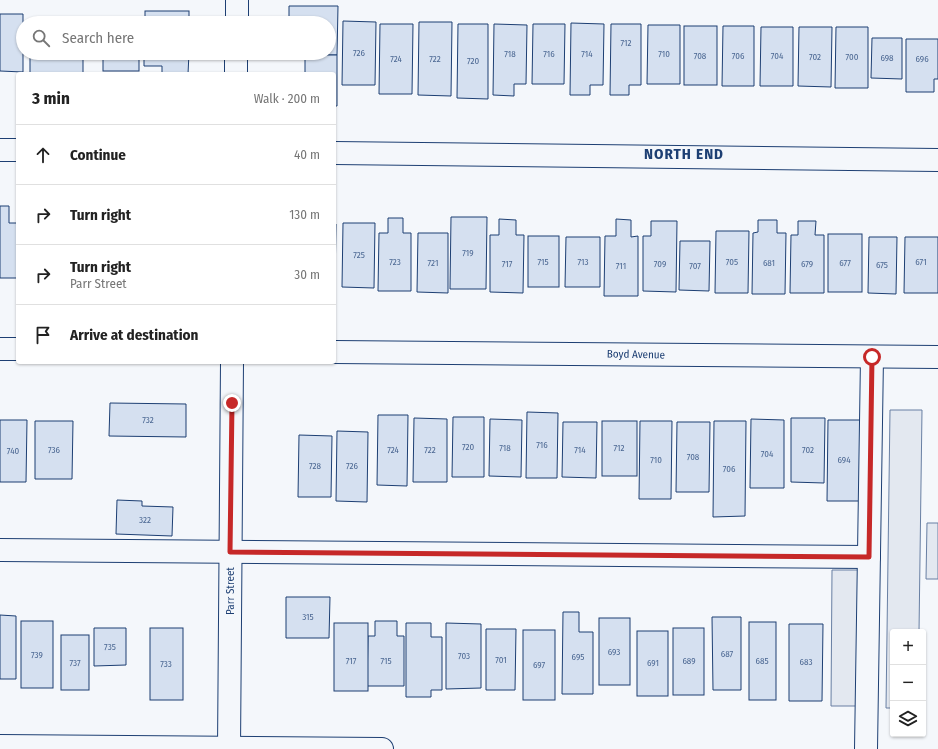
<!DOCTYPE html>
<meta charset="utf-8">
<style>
body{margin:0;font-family:"Fira Sans Condensed",sans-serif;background:#f2f2f2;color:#222}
.controls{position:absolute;right:12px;bottom:12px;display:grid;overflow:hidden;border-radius:4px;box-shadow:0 1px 3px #0004}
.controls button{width:36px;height:36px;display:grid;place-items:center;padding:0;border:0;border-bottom:1px solid #e0e0e0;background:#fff;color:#222;font:20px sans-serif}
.stop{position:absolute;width:12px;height:12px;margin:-9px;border:3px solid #c62828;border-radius:50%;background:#fff}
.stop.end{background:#c62828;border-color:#fff;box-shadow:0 1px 4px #0008}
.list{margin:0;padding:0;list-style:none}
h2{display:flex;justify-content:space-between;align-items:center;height:52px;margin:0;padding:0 16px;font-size:17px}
h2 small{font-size:13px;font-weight:400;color:#767676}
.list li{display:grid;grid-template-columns:26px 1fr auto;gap:12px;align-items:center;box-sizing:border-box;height:60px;padding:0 16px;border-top:1px solid #e0e0e0}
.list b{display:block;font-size:15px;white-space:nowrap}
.list p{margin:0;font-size:13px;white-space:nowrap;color:#767676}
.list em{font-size:13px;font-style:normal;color:#767676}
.icon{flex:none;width:22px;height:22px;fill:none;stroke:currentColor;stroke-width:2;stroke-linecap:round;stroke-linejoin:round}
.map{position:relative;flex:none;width:938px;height:749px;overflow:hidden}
.search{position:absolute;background:#fff;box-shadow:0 1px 3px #0004;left:16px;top:16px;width:320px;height:44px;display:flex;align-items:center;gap:10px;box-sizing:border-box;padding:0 14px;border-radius:22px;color:#767676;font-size:15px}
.panel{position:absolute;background:#fff;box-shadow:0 1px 3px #0004;left:16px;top:72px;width:320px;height:292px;border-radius:4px}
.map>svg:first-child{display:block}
.parking{fill:#e3e8f0;stroke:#687fa3}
.building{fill:#d5e0f0;stroke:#1d3f73}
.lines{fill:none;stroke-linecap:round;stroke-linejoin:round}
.minor-casing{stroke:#1d3f73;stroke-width:24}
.minor{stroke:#f4f7fb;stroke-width:22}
.route{stroke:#c62828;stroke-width:5}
.labels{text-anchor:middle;stroke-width:3;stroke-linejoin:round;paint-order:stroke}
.number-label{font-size:9px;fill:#4b6792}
.street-label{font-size:11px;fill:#1d3f73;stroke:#f4f7fb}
.district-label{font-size:15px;font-weight:bold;letter-spacing:1px;fill:#1d3f73;stroke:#f4f7fb}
</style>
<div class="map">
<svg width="938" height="749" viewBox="0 0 938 749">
<rect width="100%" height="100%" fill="#f4f7fb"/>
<g class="parking">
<path d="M 890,410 L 922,410 L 919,632 L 893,632 L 893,708 L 886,708 Z"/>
<path d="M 927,523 L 938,523 L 938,579 L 926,579 Z"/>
<path d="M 832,570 L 863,570 L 861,706 L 831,706 Z"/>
</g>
<g class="building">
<path d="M 289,6 L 338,6 L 337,55 L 289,55 L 289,53 L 329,53 L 329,23 L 289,23 Z"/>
<rect x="145" y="11" width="44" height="12"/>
<path d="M 0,14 L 23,14 L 23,72 L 0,71 Z"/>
<rect x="116" y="18" width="23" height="5"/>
<path d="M 343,21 L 376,22 L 375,85 L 342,85 Z"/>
<path d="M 419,22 L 452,22 L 451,96 L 418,95 Z"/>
<path d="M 571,23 L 604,24 L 603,85 L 590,85 L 590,95 L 570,95 Z"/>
<path d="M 380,24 L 413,24 L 412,94 L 379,94 Z"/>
<path d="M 458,24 L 488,24 L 488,99 L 457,98 Z"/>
<path d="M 494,24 L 527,25 L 526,84 L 514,84 L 514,96 L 493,95 Z"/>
<path d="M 533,24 L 565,24 L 564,84 L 532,84 Z"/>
<path d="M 611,24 L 641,24 L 641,85 L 629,85 L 629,95 L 610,95 Z"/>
<path d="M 648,25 L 680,25 L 680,84 L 647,84 Z"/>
<rect x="684" y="26" width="33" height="59"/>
<path d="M 723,26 L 754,26 L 754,86 L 722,86 Z"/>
<path d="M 761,27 L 793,27 L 793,86 L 760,86 Z"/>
<path d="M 799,27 L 832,27 L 831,87 L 798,86 Z"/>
<path d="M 836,27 L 868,27 L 868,88 L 835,88 Z"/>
<path d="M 872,38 L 902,38 L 902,79 L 871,78 Z"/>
<path d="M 906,39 L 938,39 L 938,79 L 934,79 L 934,92 L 906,92 Z"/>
<rect x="30" y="53" width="53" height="21"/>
<rect x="103" y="53" width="36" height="18"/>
<path d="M 144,53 L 189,53 L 188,74 L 162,74 L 162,66 L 144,66 Z"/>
<path d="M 305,55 L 337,55 L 337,106 L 334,106 L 334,74 L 305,74 Z"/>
<path d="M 0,206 L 9,206 L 9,223 L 18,223 L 18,278 L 0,278 Z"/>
<path d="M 451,217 L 487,217 L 486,289 L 450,289 Z"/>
<path d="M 388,218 L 403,218 L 403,233 L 411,233 L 411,291 L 378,291 L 379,233 L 388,233 Z"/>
<path d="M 499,219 L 516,220 L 516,235 L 524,235 L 523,293 L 490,292 L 490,235 L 499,235 Z"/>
<path d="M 616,219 L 631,220 L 631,237 L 638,236 L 638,296 L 604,296 L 605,236 L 616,236 Z"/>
<path d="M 758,220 L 777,220 L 777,233 L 786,233 L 785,294 L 752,294 L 753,233 L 758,232 Z"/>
<path d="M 651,221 L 677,221 L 676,292 L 643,291 L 643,236 L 651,236 Z"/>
<path d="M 798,221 L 816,221 L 815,235 L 824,235 L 824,293 L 790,293 L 791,235 L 798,235 Z"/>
<path d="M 343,223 L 375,223 L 374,288 L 342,287 Z"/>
<path d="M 334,224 L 336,224 L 335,285 L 334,285 Z"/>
<path d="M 716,231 L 749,231 L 748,293 L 715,293 Z"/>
<path d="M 418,233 L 448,233 L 448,293 L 417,292 Z"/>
<rect x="828" y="234" width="34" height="58"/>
<rect x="528" y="236" width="31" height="51"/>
<path d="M 566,237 L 600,237 L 600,287 L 565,287 Z"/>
<path d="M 869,237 L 897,237 L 896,294 L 868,293 Z"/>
<path d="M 905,237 L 938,237 L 938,293 L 904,293 Z"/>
<path d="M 680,241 L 710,241 L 709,291 L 679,290 Z"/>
<path d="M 110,403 L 186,404 L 186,437 L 109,436 Z"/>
<path d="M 527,412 L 558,413 L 557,478 L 526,478 Z"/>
<path d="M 378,415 L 408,415 L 407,486 L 377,485 Z"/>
<path d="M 453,417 L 484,417 L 484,477 L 452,477 Z"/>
<path d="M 414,418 L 447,419 L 447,482 L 413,482 Z"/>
<path d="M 791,418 L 825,418 L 824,483 L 791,482 Z"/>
<path d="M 490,419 L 522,420 L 521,477 L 489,476 Z"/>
<path d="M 751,419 L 784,420 L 784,488 L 750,488 Z"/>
<path d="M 0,420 L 27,420 L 26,482 L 0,482 Z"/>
<path d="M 828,420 L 861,420 L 861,501 L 827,501 Z"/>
<path d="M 35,421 L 73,421 L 72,479 L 35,479 Z"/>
<rect x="602" y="421" width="35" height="55"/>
<path d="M 640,421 L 672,421 L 671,499 L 639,499 Z"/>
<path d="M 714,421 L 746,421 L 745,516 L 713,517 Z"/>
<path d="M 563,422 L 597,422 L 596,478 L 562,477 Z"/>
<path d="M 677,422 L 710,422 L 709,492 L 676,492 Z"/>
<path d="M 337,431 L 368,432 L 367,502 L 336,501 Z"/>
<path d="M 299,435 L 332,436 L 331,497 L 298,497 Z"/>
<path d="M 117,500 L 142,501 L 142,506 L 173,507 L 172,536 L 116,534 Z"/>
<path d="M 286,597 L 330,597 L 329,638 L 286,638 Z"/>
<path d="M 563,612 L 579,612 L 579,632 L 593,632 L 593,694 L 562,694 Z"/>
<path d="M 0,615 L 16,616 L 16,679 L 0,679 Z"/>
<path d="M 712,617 L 741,617 L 741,690 L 713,690 Z"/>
<rect x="599" y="618" width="31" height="67"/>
<rect x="21" y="621" width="32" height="67"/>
<path d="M 375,621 L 397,621 L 397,636 L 404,636 L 404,686 L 367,686 L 368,636 L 375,636 Z"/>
<rect x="749" y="622" width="27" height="78"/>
<rect x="334" y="623" width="34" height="68"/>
<path d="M 406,623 L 431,623 L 431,637 L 442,637 L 442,690 L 431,690 L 431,697 L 406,697 Z"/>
<path d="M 446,623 L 481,624 L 481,688 L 446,689 Z"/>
<path d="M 789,624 L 823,624 L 822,701 L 789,701 Z"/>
<path d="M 94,628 L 126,628 L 126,665 L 94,666 Z"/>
<rect x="150" y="628" width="33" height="72"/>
<rect x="673" y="628" width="31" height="67"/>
<path d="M 486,629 L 516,629 L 515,690 L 486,690 Z"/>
<rect x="523" y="630" width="32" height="70"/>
<rect x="637" y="631" width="31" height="65"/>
<rect x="61" y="635" width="28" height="55"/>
</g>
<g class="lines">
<defs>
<g id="minor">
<path d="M 237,23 L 237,0"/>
<path d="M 236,74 L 236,53"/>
<path d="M 0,150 L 18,150"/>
<path d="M 334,153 L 938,160"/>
<path d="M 0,349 L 18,349"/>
<path d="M 334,352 L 938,357"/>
<path d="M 0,550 L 869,557"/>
<path d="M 0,746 L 382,749"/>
<path d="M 229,749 L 232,362"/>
<path d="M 866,749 L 872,357"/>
</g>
</defs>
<use href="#minor" class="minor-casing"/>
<use href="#minor" class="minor"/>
</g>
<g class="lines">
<path class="route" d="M 232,403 L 230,552 L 869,557 L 872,357"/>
</g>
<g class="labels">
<g class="number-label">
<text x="626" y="46">712</text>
<text x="359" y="56">726</text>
<text x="510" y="57">718</text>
<text x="549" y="57">716</text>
<text x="587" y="57">714</text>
<text x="664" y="57">710</text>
<text x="700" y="59">708</text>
<text x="738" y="59">706</text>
<text x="777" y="59">704</text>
<text x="815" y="60">702</text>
<text x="852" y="60">700</text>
<text x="887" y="61">698</text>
<text x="396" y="62">724</text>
<text x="435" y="62">722</text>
<text x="922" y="62">696</text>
<text x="473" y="64">720</text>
<text x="468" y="256">719</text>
<text x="359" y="258">725</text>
<text x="395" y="265">723</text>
<text x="543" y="265">715</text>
<text x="583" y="265">713</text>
<text x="732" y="265">705</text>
<text x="921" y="265">671</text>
<text x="433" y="266">721</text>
<text x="769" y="266">681</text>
<text x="845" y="266">677</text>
<text x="507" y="267">717</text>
<text x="660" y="267">709</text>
<text x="807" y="267">679</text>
<text x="882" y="268">675</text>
<text x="621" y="269">711</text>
<text x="695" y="269">707</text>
<text x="148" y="423">732</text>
<text x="542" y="448">716</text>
<text x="468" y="450">720</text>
<text x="505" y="451">718</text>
<text x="619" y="451">712</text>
<text x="54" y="453">736</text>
<text x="393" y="453">724</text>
<text x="430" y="453">722</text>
<text x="580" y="453">714</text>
<text x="808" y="453">702</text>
<text x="13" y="454">740</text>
<text x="767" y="457">704</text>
<text x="693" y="460">708</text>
<text x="656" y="463">710</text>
<text x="844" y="463">694</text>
<text x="315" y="469">728</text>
<text x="352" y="469">726</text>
<text x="729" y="472">706</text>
<text x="145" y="523">322</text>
<text x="308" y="620">315</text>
<text x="110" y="650">735</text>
<text x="614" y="655">693</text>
<text x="727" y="657">687</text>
<text x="37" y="658">739</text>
<text x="464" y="659">703</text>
<text x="578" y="660">695</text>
<text x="501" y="663">701</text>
<text x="351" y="664">717</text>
<text x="386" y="664">715</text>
<text x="689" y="664">689</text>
<text x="762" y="664">685</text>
<text x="806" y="665">683</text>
<text x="75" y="666">737</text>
<text x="653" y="666">691</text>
<text x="166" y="667">733</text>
<text x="539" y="668">697</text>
</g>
<g class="street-label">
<text transform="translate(636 354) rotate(1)" y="4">Boyd Avenue</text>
<text transform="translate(230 591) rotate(-90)" y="4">Parr Street</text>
</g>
<g class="district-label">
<text x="684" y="159">NORTH END</text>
</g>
</g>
</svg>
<div class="controls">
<button>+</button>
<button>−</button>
<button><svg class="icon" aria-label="layers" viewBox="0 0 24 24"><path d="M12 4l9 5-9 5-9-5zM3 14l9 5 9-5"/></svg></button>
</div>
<div class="stop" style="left:872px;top:357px"></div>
<div class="stop end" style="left:232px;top:403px"></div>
<div class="search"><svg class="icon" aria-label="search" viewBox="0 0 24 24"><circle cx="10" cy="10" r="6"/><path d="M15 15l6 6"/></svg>Search here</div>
<section class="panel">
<h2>3 min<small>Walk · 200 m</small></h2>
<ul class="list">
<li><svg class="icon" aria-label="ahead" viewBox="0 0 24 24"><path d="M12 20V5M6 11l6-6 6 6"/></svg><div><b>Continue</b></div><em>40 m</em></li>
<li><svg class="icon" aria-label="right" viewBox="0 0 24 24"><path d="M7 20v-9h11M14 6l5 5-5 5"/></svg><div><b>Turn right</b></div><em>130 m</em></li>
<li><svg class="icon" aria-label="right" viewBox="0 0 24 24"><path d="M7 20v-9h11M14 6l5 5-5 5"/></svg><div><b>Turn right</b><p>Parr Street</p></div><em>30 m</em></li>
<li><svg class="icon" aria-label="arrive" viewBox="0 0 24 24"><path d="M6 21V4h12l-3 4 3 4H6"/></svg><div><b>Arrive at destination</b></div></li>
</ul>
</section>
</div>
